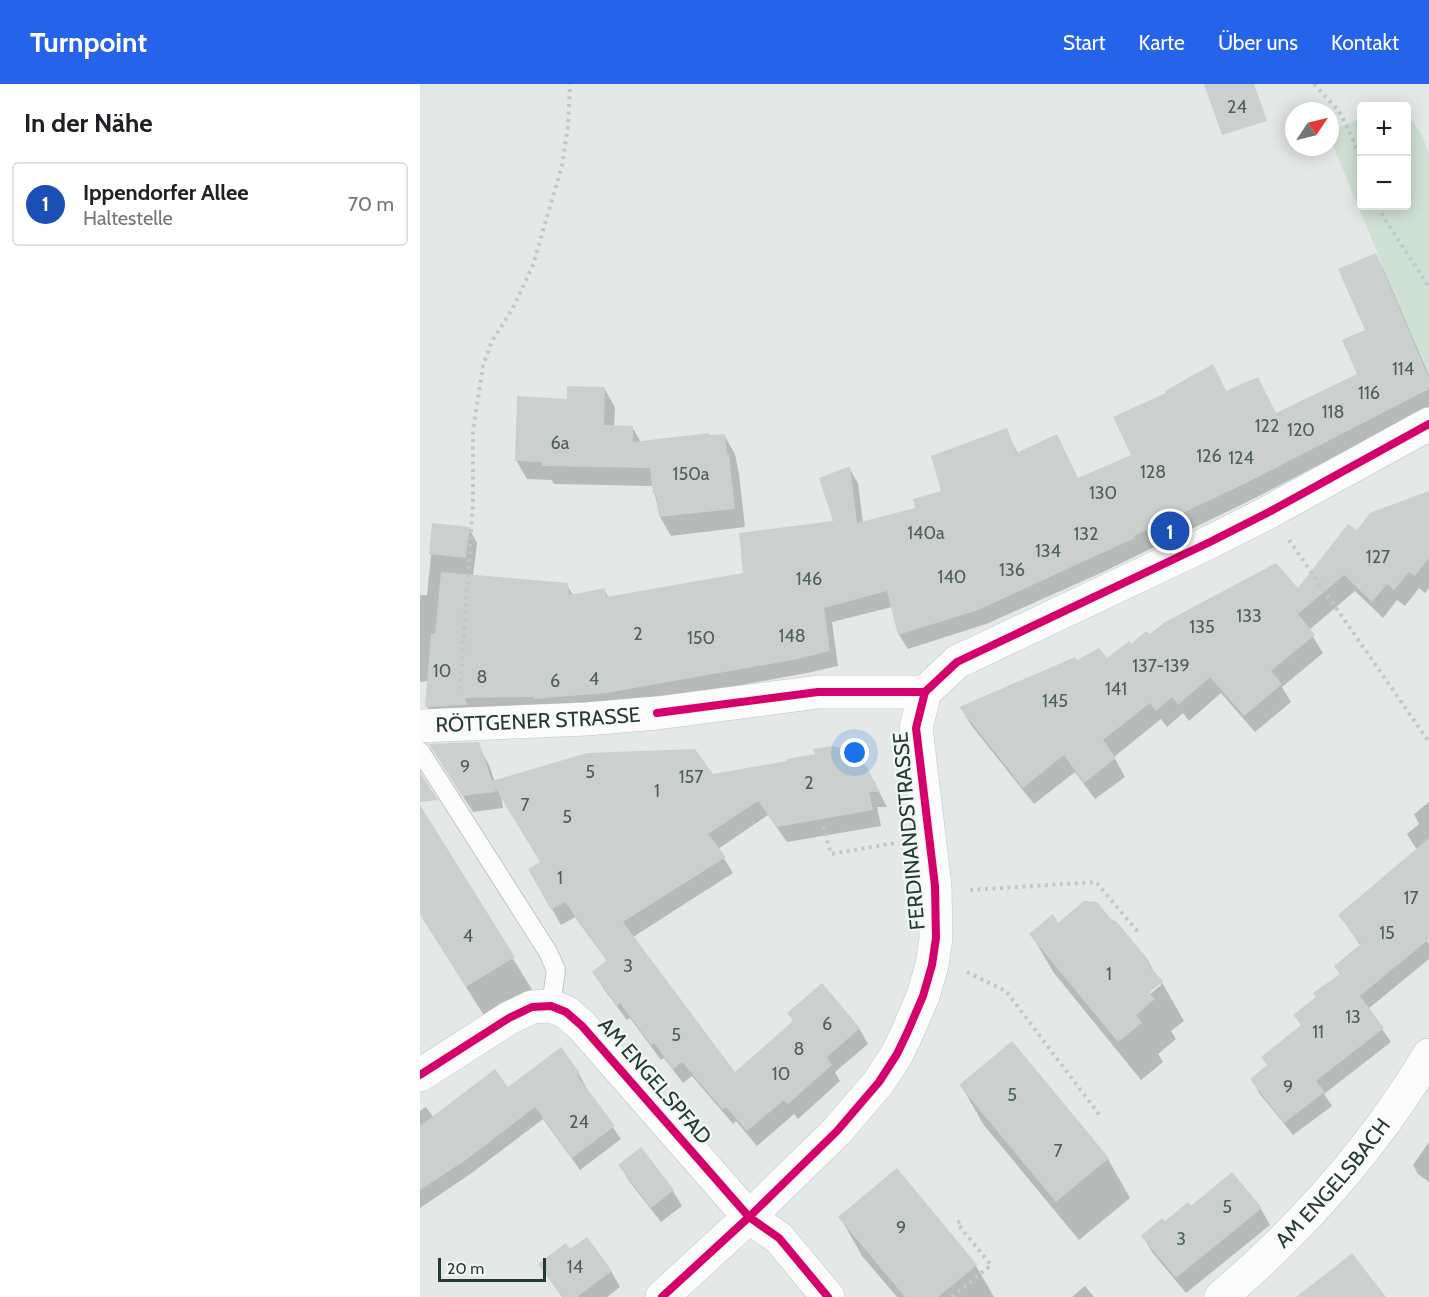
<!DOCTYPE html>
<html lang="de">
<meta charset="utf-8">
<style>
body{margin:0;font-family:Cabin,sans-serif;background:#f6f6f6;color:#202124}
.controls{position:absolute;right:18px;top:18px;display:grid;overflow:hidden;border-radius:6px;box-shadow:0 3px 15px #0003}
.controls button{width:54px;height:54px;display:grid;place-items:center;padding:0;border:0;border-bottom:2px solid #e0e0e0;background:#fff;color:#202124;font:30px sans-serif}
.compass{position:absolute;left:865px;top:18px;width:54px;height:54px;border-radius:50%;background:#fff;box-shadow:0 3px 15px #0003;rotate:55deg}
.scale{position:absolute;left:18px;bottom:15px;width:108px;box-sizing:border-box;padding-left:6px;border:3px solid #243a34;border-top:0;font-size:16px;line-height:21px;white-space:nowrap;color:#243a34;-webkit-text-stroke:4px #f2f8f5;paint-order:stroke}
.you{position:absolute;left:435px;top:669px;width:21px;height:21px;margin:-15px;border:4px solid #fff;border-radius:50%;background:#1a73e8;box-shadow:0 0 0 9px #1a73e833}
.badge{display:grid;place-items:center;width:39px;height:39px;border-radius:50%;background:#2563eb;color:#fff;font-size:20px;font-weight:700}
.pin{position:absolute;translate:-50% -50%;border:3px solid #fff;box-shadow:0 2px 6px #0006}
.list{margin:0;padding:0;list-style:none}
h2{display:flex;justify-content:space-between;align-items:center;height:78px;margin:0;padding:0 24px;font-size:26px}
h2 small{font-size:20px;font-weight:400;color:#757577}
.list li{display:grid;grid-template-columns:39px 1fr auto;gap:18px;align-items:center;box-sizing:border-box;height:84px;margin:0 12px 12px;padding:0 12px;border:2px solid #e0e0e0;border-radius:6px}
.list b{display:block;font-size:22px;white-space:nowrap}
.list p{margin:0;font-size:20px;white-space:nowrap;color:#757577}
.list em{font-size:20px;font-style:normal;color:#757577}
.map{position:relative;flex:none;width:1009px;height:1213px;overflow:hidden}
header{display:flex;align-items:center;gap:36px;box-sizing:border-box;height:84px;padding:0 30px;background:#2563eb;color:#fff}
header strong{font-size:28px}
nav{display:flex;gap:33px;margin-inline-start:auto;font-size:21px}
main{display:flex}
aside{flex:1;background:#fff}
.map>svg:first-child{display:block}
.green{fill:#cfe0d4}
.shadow{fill:#0003}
.building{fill:#cbd0ce}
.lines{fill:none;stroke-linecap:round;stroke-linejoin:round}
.lane-casing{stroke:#c1c6c4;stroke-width:20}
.street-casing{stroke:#c1c6c4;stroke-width:34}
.secondary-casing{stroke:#c0c6c4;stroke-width:34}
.path{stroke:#c1c9c5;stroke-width:4;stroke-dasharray:3 4.5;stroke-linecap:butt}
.lane{stroke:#fbfcfb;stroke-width:18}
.street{stroke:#fbfcfb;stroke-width:33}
.secondary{stroke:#fbfcfb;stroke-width:33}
.cycleway-casing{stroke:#f2f8f5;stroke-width:11}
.cycleway{stroke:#d6006c;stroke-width:8}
.labels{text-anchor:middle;stroke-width:4.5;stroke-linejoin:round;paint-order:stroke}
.number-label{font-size:18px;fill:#4e605b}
.street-label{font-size:21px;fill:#243a34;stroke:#f2f8f5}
</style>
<header>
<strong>Turnpoint</strong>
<nav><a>Start</a><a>Karte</a><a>Über uns</a><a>Kontakt</a></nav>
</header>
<main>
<aside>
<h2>In der Nähe<small></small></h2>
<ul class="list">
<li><span class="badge" style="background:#1a4fb4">1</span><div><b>Ippendorfer Allee</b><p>Haltestelle</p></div><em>70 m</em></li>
</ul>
</aside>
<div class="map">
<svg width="1009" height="1213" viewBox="0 0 1009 1213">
<rect width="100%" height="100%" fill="#e4e9e7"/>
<path class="green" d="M 987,30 L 1002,51 L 1009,71 L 1009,294 L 910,54 L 910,47 L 941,34 L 942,122 L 986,122 Z"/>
<g class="shadow">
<path d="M 956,171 L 964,186 L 1009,292 L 1009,324 L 833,415 L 683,488 L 566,540 L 488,565 L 479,551 L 472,523 L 412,538 L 418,582 L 387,589 L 195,624 L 15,635 L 6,621 L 8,597 L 0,598 L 0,511 L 7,511 L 14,441 L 49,444 L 57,459 L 53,492 L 147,501 L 153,511 L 184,506 L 189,514 L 324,490 L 415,438 L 429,384 L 438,399 L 443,439 L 497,425 L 523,408 L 586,346 L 598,370 L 637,352 L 658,396 L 713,371 L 807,309 L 856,330 L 939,291 L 947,247 Z"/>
<path d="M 184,304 L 195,323 L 194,343 L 212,343 L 221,358 L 304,351 L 315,370 L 319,390 L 325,443 L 251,452 L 240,433 L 233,402 L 134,400 L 132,396 L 107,395 L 96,376 L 148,316 Z"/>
<path d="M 1009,409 L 1009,504 L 1005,509 L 999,504 L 985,522 L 977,516 L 963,534 L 935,507 L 889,546 L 903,569 L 862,603 L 871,618 L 835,648 L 801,609 L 769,637 L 763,629 L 747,643 L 741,635 L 694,673 L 705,693 L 675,715 L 655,688 L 614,720 L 551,641 L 541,624 L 657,578 L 686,576 L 730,552 L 878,506 L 937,448 Z"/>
<path d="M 60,665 L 69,681 L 75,698 L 293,691 L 455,700 L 467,723 L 457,723 L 461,742 L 367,758 L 348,731 L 298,765 L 313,789 L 213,853 L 315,990 L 374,938 L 369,930 L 439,944 L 448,960 L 415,988 L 420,997 L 378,1035 L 374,1030 L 337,1062 L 316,1037 L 313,1040 L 272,992 L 263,999 L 244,974 L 241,976 L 210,934 L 207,936 L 183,904 L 174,888 L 188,878 L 155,833 L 141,841 L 110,786 L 122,779 L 81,711 L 83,724 L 53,728 L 26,686 Z"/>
<path d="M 1009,718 L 1009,851 L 1007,857 L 1009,860 L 1009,875 L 948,925 L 971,958 L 904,1010 L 912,1022 L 873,1051 L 839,1009 L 832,995 L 848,982 L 882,943 L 875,931 L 921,892 L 916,883 L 941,862 L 920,832 L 997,766 L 987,750 L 999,740 L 994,730 Z"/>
<path d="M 0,724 L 116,912 L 70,941 L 0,830 Z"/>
<path d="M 638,841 L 729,879 L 738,895 L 722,912 L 724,915 L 741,901 L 741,897 L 764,937 L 751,947 L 756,955 L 738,970 L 743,978 L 721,996 L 634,889 L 611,850 Z"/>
<path d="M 141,965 L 159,990 L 166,1003 L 165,1004 L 201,1055 L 160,1086 L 123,1035 L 53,1088 L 0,1124 L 0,1027 L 6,1023 L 14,1034 L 88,1005 Z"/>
<path d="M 541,1001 L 688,1075 L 710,1114 L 659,1156 L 563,1040 Z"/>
<path d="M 1009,1058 L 1009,1098 L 998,1090 L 993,1081 Z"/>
<path d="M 200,1081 L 253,1107 L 262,1122 L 241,1138 L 209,1097 Z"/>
<path d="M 771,1124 L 841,1125 L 850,1141 L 766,1209 L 732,1168 L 723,1152 Z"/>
<path d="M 420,1133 L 556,1182 L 574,1213 L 477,1213 L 442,1172 Z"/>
<path d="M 120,1181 L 191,1187 L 200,1203 L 187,1213 L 142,1213 Z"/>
<path d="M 665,1202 L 674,1213 L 652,1213 Z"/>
</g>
<g class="building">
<path d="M 784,0 L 834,0 L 847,37 L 802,51 Z"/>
<path d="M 956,169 L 1009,294 L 1009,305 L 824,400 L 714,452 L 715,454 L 558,526 L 478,551 L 467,507 L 404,524 L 410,567 L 378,575 L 186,609 L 114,615 L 114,613 L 45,614 L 47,621 L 5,623 L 11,550 L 15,550 L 21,488 L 148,499 L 149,511 L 185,504 L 186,513 L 323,489 L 319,449 L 413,437 L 399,394 L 430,382 L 437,439 L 495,424 L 493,415 L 521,407 L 511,372 L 587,344 L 596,369 L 637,350 L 658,394 L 711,371 L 693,333 L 746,309 L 745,307 L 793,280 L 806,307 L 838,293 L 856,329 L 937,290 L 922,256 L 945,246 L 918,185 Z"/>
<path d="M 147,302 L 185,303 L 184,341 L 213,342 L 213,358 L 289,349 L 289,351 L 305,350 L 307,370 L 309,370 L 315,425 L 239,433 L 236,410 L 233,410 L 230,384 L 122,382 L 122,378 L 95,377 L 97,312 L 147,315 Z"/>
<path d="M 1009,407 L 1009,474 L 995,492 L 989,488 L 974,506 L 967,500 L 952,518 L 924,491 L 878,530 L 895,551 L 851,587 L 862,600 L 824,632 L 790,593 L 758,621 L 752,613 L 736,627 L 730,619 L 683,656 L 696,674 L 664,699 L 644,671 L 603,704 L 539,623 L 655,573 L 657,576 L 679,564 L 687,574 L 709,557 L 711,560 L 726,547 L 730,550 L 745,538 L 856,479 L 878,504 L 928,440 L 937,446 L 950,429 Z"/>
<path d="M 12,439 L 50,443 L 46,474 L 9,470 Z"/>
<path d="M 59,658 L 72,697 L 167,669 L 275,665 L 293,690 L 367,677 L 367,675 L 395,670 L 393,665 L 411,662 L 422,664 L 438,674 L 447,683 L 460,708 L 449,708 L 453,726 L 357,743 L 338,717 L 288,750 L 306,773 L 203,838 L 315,988 L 374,936 L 367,929 L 402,899 L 440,944 L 407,973 L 412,981 L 368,1020 L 364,1016 L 327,1047 L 306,1023 L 303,1026 L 262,978 L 253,985 L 234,959 L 231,961 L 200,919 L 197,922 L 172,888 L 187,876 L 145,818 L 131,826 L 108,785 L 120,778 L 74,702 L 76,708 L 42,712 L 9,660 Z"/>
<path d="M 0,688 L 18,716 L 0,718 Z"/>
<path d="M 0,721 L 95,873 L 46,903 L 0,830 Z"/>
<path d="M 1009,754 L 1009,855 L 940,912 L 964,944 L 896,997 L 905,1008 L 864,1039 L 830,995 L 847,981 L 841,973 L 881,941 L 873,931 L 896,913 L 893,909 L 920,890 L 914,882 L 941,860 L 918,831 Z"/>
<path d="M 664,817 L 677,818 L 692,836 L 696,837 L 730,878 L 729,882 L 743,897 L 729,909 L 735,915 L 716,931 L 722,939 L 698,958 L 609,850 L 633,830 L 638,839 Z"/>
<path d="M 592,957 L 689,1074 L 636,1118 L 539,1001 Z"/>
<path d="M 141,963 L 160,989 L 157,991 L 195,1042 L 152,1074 L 115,1023 L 46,1076 L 0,1106 L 0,1042 L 75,985 L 88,1003 Z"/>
<path d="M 221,1063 L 254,1106 L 231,1124 L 198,1081 Z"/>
<path d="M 477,1084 L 557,1181 L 518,1213 L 485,1213 L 418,1133 Z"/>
<path d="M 812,1088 L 842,1124 L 756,1194 L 721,1152 L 742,1134 L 745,1137 L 768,1118 L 771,1122 Z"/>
<path d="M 167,1153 L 192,1187 L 157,1213 L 143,1213 L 118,1180 L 146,1159 L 150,1165 Z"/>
<path d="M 932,1169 L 966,1213 L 876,1213 L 916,1182 Z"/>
</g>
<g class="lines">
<defs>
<path id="lane" d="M 0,667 L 128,868 L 136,886 L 131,922"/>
<g id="street">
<path d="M 0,991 L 89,934 L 112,923 L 131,922 L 146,928 L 162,942 L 329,1133 L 359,1154 L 408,1213"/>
<path d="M 242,1213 L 329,1133 L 417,1047 L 459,998 L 477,970 L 488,947 L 503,912 L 512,881 L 516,854 L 515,802 L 496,644 L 505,608"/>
<path id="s1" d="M 801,1213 C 883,1143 954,1063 1009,971"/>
</g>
<g id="secondary">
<path id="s2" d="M 0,642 L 167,635 L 237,629 L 398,608 L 505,608 L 537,578 L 790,458 L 849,428 L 1009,340"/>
</g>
</defs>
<use href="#lane" class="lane-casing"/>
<use href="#street" class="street-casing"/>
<use href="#secondary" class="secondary-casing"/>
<g class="path">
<path d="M 894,0 L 918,26 L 926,40 L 942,78"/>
<path d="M 959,122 L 964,134 L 1009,203"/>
<path d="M 869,456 L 1009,658"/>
<path d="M 40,605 L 53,419 L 53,347 L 63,282 L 72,257 L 93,224 L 113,181 L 142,82 L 148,42 L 150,0"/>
<path d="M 403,742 L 411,770 L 475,759"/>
<path d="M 550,806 L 676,798 L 718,848"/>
<path d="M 547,888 L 586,907 L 681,1033"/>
<path d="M 532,1213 L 571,1181 L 537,1139 L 540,1137"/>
</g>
<use href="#lane" class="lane"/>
<use href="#street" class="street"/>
<use href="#secondary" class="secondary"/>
<defs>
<g id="cycleway">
<path d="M 237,629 L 398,608 L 505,608 L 537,578 L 790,458 L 849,428 L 1009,340"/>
<path d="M 0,991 L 89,934 L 112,923 L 131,922 L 146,928 L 162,942 L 329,1133 L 359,1154 L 408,1213"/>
<path d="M 242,1213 L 329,1133 L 417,1047 L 459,998 L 477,970 L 488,947 L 503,912 L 512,881 L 516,854 L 515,802 L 496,644 L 505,608"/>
</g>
</defs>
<use href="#cycleway" class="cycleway-casing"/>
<use href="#cycleway" class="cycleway"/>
</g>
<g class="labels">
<g class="number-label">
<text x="817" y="29">24</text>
<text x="983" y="291">114</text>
<text x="949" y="315">116</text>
<text x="913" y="334">118</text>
<text x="847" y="348">122</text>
<text x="881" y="352">120</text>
<text x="140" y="365">6a</text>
<text x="789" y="378">126</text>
<text x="821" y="380">124</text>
<text x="733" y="394">128</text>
<text x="271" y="396">150a</text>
<text x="683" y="415">130</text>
<text x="506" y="455">140a</text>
<text x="666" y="456">132</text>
<text x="628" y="473">134</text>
<text x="958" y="479">127</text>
<text x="592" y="492">136</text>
<text x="532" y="499">140</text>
<text x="389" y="501">146</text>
<text x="829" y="538">133</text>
<text x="782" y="549">135</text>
<text x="218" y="556">2</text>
<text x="372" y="558">148</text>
<text x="281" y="560">150</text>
<text x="741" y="588">137-139</text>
<text x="22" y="593">10</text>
<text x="62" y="599">8</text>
<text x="174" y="601">4</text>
<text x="135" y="603">6</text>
<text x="696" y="611">141</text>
<text x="635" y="623">145</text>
<text x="45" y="689">9</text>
<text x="170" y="694">5</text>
<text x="271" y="699">157</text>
<text x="389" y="705">2</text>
<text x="237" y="713">1</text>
<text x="105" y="727">7</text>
<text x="147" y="739">5</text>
<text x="140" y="800">1</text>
<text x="991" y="820">17</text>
<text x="967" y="855">15</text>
<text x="48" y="858">4</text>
<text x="208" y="888">3</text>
<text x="689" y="896">1</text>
<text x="933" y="939">13</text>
<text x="407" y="946">6</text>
<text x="898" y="954">11</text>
<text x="256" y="957">5</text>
<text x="379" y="971">8</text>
<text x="361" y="996">10</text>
<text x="868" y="1009">9</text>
<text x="592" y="1017">5</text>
<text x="159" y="1044">24</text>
<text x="638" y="1073">7</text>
<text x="807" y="1129">5</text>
<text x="481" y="1150">9</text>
<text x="761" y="1161">3</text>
<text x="155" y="1189">14</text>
</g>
<g class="street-label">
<text dy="7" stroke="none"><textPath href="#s2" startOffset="118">RÖTTGENER STRASSE</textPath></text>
<text transform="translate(489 747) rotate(-95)" y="7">FERDINANDSTRASSE</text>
<text transform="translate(235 997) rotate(49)" y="7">AM ENGELSPFAD</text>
<text dy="7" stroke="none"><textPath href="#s1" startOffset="160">AM ENGELSBACH</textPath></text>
</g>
</g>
</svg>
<div class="controls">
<button>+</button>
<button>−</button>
</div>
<svg class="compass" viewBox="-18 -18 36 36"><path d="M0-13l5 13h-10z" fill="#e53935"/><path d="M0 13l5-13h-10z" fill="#757577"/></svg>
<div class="scale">20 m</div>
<div class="you"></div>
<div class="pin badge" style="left:750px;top:447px;background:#1a4fb4">1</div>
</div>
</main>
